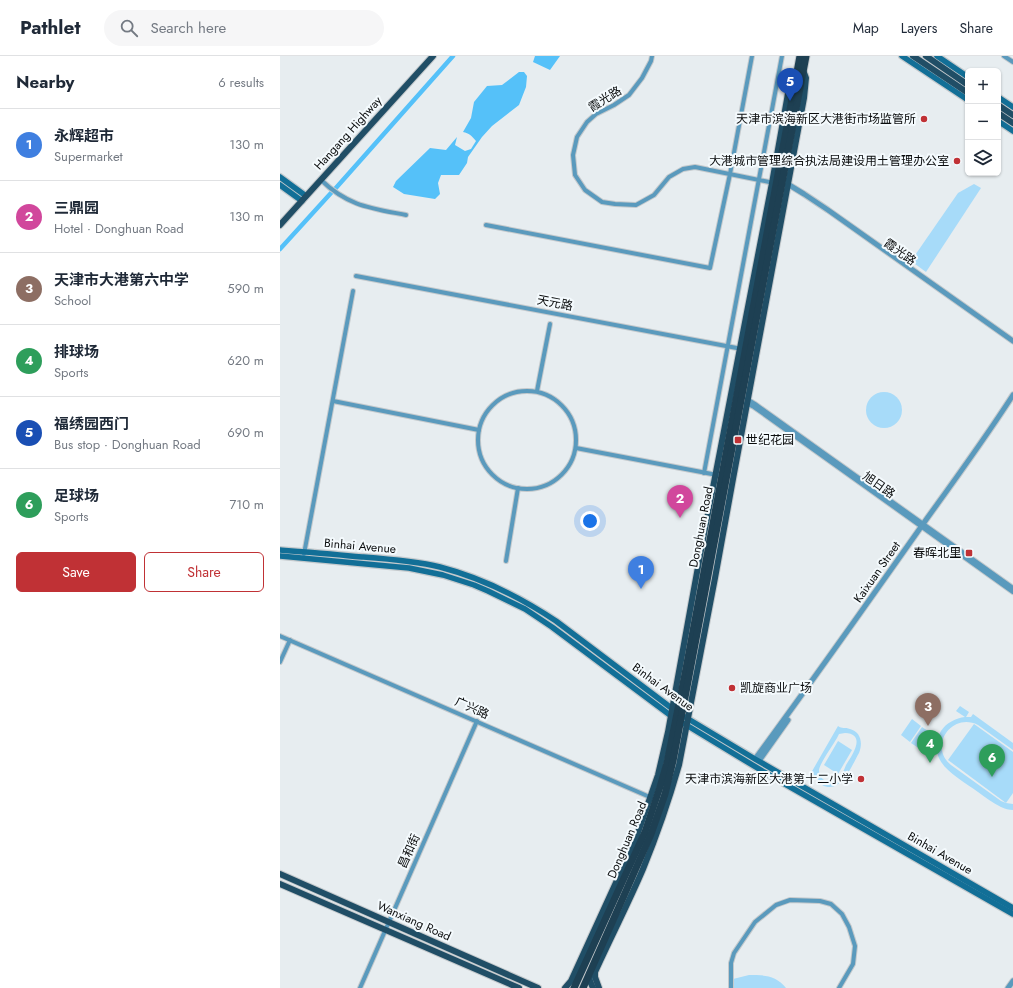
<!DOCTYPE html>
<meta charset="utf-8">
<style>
body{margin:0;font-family:Jost,"Noto Sans SC",sans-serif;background:#f6f6f7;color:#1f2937}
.controls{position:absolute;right:12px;top:12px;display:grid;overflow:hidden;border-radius:6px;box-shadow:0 1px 3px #0004}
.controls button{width:36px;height:36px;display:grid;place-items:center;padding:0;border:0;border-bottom:1px solid #e0e1e3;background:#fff;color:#1f2937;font:20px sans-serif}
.you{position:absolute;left:310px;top:465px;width:14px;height:14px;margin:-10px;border:3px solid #fff;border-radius:50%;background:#1a73e8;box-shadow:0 0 0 6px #1a73e833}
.badge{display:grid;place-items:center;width:26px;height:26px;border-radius:50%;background:#c03135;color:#fff;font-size:13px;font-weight:700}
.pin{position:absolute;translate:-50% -33px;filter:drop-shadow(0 1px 2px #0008)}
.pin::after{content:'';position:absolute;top:21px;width:14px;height:12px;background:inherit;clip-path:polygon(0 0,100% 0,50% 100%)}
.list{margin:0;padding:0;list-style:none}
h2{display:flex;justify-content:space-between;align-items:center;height:52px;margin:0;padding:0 16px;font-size:17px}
h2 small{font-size:13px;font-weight:400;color:#747a83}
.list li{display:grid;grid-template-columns:26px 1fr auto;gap:12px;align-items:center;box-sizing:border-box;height:72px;padding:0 16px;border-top:1px solid #e0e1e3}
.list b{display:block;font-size:15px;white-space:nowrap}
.list p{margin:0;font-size:13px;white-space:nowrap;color:#747a83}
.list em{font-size:13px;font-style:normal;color:#747a83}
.actions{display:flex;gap:8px;padding:12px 16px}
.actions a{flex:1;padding:9px 0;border:1px solid #c03135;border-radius:6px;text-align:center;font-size:14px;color:#c03135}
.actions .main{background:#c03135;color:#fff}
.icon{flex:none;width:22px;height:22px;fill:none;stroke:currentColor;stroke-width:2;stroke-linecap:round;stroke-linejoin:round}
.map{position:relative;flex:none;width:733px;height:932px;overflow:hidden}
header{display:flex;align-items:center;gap:24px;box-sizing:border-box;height:56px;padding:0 20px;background:#fff;border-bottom:1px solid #e0e1e3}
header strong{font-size:19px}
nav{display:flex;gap:22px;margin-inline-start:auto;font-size:14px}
.search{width:280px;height:36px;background:#f6f6f7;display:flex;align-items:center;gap:10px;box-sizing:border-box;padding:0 14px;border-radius:22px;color:#747a83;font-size:15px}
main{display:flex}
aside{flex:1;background:#fff}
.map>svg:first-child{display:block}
.green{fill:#a7dbf9;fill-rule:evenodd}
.water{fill:#55c1f9}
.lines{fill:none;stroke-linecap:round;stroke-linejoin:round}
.canal{stroke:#55c1f9;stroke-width:4.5}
.minor-casing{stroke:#c4c9cc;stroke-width:6}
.tertiary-casing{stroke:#c4c9cc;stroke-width:7}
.secondary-casing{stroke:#c4c9cc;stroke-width:8}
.primary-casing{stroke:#c4c9cc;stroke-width:8}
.trunk-casing{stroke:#c4c9cc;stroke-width:9}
.minor{stroke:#5a9abd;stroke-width:4}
.tertiary{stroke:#5a9abd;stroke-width:5}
.secondary{stroke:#126f97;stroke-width:5.5}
.primary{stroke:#204e66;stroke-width:6}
.trunk{stroke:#1e4053;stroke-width:7}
.poi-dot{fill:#c03135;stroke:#f4fafd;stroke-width:1.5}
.labels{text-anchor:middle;stroke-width:4;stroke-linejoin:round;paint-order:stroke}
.street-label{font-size:12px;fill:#0a0c0d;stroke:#f4fafd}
.poi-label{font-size:12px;fill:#0a0c0d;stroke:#f4fafd;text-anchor:end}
</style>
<header>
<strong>Pathlet</strong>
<div class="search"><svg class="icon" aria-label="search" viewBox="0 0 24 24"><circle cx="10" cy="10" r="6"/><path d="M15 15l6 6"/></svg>Search here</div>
<nav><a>Map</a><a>Layers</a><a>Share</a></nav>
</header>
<main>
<aside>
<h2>Nearby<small>6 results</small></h2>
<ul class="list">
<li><span class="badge" style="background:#3f7fe0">1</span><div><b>永辉超市</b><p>Supermarket</p></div><em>130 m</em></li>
<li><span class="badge" style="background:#d1479c">2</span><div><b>三鼎园</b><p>Hotel · Donghuan Road</p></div><em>130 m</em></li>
<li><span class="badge" style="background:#8d6e63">3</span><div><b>天津市大港第六中学</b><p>School</p></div><em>590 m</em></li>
<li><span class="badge" style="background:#2e9e5b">4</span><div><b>排球场</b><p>Sports</p></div><em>620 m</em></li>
<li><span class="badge" style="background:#1a4fb4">5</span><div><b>福绣园西门</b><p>Bus stop · Donghuan Road</p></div><em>690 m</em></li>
<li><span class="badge" style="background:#2e9e5b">6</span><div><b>足球场</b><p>Sports</p></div><em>710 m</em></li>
</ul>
<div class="actions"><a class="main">Save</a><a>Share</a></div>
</aside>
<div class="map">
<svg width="733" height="932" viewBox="0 0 733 932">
<rect width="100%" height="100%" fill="#e7edf0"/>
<g class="green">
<path d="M 694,128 L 701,132 L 646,216 L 631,205 L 678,137 Z"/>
<circle cx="604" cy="354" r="18"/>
<path d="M 680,650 L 689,656 L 686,661 L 691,661 L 693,658 L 733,687 L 733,694 L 698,669 C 672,656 648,690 671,709 L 721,745 L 726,747 L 733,748 L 733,754 C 729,754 725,753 721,751 C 713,747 705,741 698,736 C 686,727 667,717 660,704 C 655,695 656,683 661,675 C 666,667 676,662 685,661 L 676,655 Z"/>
<path d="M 632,663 L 641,670 L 630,686 L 621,679 Z"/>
<path d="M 694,668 L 733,696 L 733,737 L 726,747 L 668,704 Z"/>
<path d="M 558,670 C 562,673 565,671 570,673 C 581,676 583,687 579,697 C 572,709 561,739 542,729 C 537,726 535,720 531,717 ZM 565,677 C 587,678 572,700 566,709 C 564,714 561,722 556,725 C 552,727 548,727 544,724 C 541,722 539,718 539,714 C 540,707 553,689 557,682 L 559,678 Z"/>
<path d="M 642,671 L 651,677 L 640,693 L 631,687 Z"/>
<path d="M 558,685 L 572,694 L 558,718 L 544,709 Z"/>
<path d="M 469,919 C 484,919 496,919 506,932 L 453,932 L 453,923 Z"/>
</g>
<g class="water">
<path d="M 255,0 L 280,0 L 270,14 L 253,6 Z"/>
<path d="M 239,16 L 244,16 L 247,20 L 246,31 L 239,49 L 212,70 L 202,81 L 188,101 L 187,107 L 179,119 L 161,119 L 158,127 L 160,138 L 155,143 L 124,138 L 113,131 L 116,125 L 150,92 L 166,94 L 177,81 L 175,89 L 185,95 L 191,93 L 196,85 C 192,80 189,77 183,76 L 191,62 L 194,46 L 207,30 L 222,29 Z"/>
</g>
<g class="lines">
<g class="canal">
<path d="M 55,133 L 173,0"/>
<path d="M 0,193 L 51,137"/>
</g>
<defs>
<g id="minor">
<path d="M 372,0 L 371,5 L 362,22 L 349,39 L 334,49 L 316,58 L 307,66 L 297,81 L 293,99 L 295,119 L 305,134 L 322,146 L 335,148 L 356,149 L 374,139 L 389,121 L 403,113 L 415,111 L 494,127"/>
<path d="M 724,0 L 733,6"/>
<path d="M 41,124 C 68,150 90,152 126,159"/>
<path d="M 206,169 L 430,212 L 450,118 L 472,0"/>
<path d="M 76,220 L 462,293"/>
<circle cx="247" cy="384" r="49"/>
<path d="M 257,335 L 270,268"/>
<path d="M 467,343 L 475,348 L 733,532"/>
<path d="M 53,345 L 199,374"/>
<path d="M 466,347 L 474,351 L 733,536"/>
<path d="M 296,392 L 437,419"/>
<path d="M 424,417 L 502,0"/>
<path d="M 24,498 L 73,235"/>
<path d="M 226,505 L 238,432"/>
<path d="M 0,580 L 372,742"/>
<path d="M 0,606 L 10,584"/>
<path d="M 80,932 L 197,665"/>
<path d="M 451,932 L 451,907 L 454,897 L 475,866 L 496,849 L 510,844 L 540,845 L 551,848 L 562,858 L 569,871 L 575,890 L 573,908 L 559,932"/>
</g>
<g id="tertiary">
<path d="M 506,127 L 524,138 L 548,154 L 733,285"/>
<path d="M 475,703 C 534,623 591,542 648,461 C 677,421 706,381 733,339"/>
<path d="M 479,705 L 508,664"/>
<path d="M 728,932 L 733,925"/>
</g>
<g id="secondary">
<path d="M 622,0 L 688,44"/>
<path d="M 657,0 L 688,21"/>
<path d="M 718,41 L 733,51"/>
<path d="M 718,65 L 733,75"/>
<path d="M 0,121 L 26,140"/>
<path d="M 0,129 L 22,145"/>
<path d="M 0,494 C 27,496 55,498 82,501 C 108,503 135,505 160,511 C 202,522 240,541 276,565 L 394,654"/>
<path d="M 0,500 L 129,512 L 163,519 L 194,529 L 208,535 L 245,553 L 272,571 L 394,662"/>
<path d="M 405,661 L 475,703 L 733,852"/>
<path d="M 403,667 L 484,716 L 733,858"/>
</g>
<g id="primary">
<path d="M 633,0 L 688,37"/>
<path d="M 646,0 L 688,29"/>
<path d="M 718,49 L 733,59"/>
<path d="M 718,57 L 733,67"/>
<path d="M 0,169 L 153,0"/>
<path d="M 0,818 L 258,932"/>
<path d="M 0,828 L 239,932"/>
<path d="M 309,918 L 310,925 L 313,932"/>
<path d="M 285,932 L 291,925 L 355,785 L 378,719 L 388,676 L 424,478 L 492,127 L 509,32 L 515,22"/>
<path d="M 319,932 L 315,921 L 315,916 C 331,881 348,848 363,813 C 377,779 389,744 399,709 L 435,522 L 453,423 L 524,42 L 526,22 L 523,14"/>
</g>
<g id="trunk">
<path d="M 294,932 L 365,776 L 380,731 L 387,707 L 405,618 L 520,0"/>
<path d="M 303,932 L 346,835 L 371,778 L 385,738 L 393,705 L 526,0"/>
</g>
</defs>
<use href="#minor" class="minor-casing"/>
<use href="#tertiary" class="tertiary-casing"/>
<use href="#secondary" class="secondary-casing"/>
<use href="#primary" class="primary-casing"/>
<use href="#trunk" class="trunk-casing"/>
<use href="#minor" class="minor"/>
<use href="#tertiary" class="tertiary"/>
<use href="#secondary" class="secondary"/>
<use href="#primary" class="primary"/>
<use href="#trunk" class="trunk"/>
</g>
<g class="poi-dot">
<circle cx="644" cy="63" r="4"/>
<circle cx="677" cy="105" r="4"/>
<rect x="454" y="380" width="8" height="8" rx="2"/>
<rect x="685" y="493" width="8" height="8" rx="2"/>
<circle cx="452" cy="632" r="4"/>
<circle cx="581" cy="723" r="4"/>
</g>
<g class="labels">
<g class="street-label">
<text transform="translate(325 43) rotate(-32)" y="4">霞光路</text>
<text transform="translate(68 77) rotate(-48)" y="4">Hangang Highway</text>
<text transform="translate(620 196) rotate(35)" y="4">霞光路</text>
<text transform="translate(275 247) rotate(11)" y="4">天元路</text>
<text transform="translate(599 429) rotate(35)" y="4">旭日路</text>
<text transform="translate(421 471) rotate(-79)" y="4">Donghuan Road</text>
<text transform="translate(80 490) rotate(5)" y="4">Binhai Avenue</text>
<text transform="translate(597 516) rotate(-55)" y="4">Kaixuan Street</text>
<text transform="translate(383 631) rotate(36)" y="4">Binhai Avenue</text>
<text transform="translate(192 652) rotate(24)" y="4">广兴路</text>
<text transform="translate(347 784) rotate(-67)" y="4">Donghuan Road</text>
<text transform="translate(129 795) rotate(-66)" y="4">昌和街</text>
<text transform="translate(660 797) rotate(30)" y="4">Binhai Avenue</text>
<text transform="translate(134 865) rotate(24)" y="4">Wanxiang Road</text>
</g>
<g class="poi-label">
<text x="636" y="67">天津市滨海新区大港街市场监管所</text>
<text x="669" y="109">大港城市管理综合执法局建设用土管理办公室</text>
<text x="466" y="388" text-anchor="start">世纪花园</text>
<text x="681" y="501">春晖北里</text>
<text x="460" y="636" text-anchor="start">凯旋商业广场</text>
<text x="573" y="727">天津市滨海新区大港第十二小学</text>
</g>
</g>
</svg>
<div class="controls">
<button>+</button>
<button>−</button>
<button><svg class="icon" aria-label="layers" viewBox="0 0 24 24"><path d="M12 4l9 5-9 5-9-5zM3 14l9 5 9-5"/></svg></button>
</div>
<div class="you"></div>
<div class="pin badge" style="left:361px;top:533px;background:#3f7fe0">1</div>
<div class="pin badge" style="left:400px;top:462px;background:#d1479c">2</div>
<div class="pin badge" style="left:648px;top:670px;background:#8d6e63">3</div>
<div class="pin badge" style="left:650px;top:707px;background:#2e9e5b">4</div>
<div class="pin badge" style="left:510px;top:45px;background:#1a4fb4">5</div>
<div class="pin badge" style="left:712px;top:721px;background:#2e9e5b">6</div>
</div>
</main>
